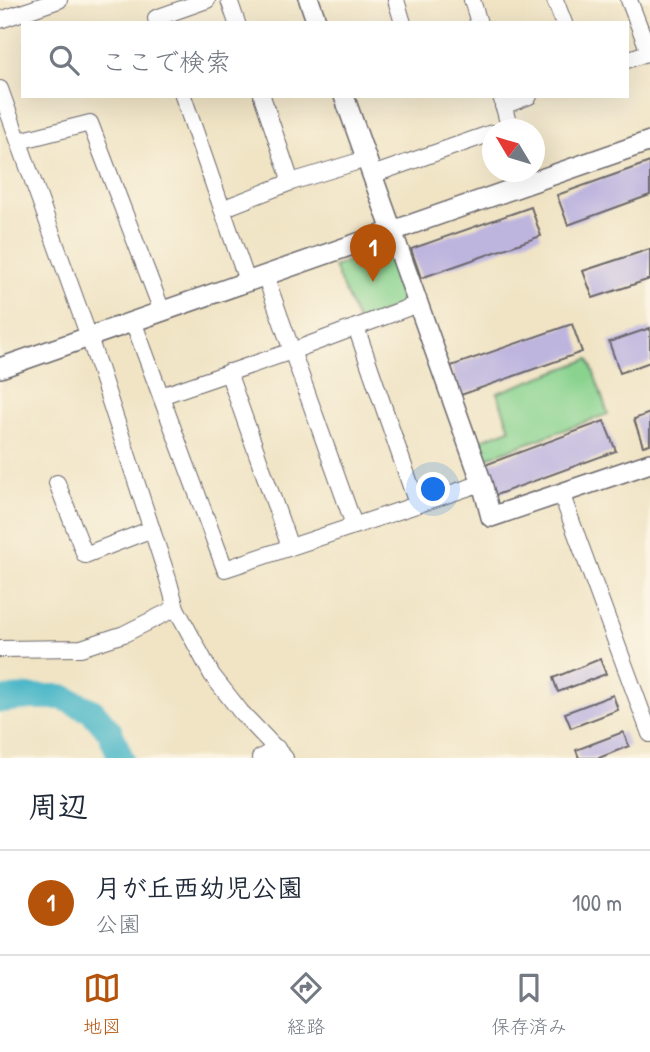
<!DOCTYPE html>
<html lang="ja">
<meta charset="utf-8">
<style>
body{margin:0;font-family:"Patrick Hand","Klee One",sans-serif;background:#f2f2f3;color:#1f2937}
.compass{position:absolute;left:482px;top:119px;width:63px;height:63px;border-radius:50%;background:#fff;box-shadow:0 7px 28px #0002;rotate:308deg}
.you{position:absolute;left:434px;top:490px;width:24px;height:24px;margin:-18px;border:5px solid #fff;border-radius:50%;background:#1a73e8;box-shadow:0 0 0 10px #1a73e833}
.badge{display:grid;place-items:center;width:46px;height:46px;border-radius:50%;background:#b45309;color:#fff;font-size:23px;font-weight:700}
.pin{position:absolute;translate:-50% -58px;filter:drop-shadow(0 2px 4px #0008)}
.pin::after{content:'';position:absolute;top:37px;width:24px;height:21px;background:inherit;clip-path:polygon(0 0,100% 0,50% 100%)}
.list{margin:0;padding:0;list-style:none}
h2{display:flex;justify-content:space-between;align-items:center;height:91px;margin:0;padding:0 28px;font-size:30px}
h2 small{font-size:23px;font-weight:400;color:#747a83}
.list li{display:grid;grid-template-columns:46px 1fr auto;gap:21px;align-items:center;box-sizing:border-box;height:105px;padding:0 28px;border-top:2px solid #e0e1e3}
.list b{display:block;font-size:26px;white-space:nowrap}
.list p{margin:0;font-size:23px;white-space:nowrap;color:#747a83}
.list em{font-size:23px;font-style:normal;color:#747a83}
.icon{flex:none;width:38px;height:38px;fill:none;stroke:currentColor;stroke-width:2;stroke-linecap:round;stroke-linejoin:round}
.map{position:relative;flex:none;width:650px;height:758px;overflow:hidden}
.search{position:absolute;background:#fff;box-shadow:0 7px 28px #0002;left:21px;right:21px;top:21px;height:77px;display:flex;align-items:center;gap:18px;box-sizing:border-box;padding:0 24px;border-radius:0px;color:#747a83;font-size:26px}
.sheet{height:196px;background:#fff}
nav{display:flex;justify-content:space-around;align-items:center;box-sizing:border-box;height:98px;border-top:2px solid #e0e1e3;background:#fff;font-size:19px;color:#747a83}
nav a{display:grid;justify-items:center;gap:4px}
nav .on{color:#b45309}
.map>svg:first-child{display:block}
.green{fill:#89d38f;stroke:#567a65;stroke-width:2}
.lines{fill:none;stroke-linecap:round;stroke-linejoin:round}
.river{stroke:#4bb7c8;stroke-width:26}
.building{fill:#beb5df}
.minor-casing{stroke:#6a666b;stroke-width:18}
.tertiary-casing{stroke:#6a666b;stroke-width:22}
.minor{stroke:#fff;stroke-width:16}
.tertiary{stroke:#fff;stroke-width:19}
</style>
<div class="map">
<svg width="650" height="758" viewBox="0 0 650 758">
<rect width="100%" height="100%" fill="#fcf5e5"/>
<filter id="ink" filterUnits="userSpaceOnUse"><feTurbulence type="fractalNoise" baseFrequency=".0143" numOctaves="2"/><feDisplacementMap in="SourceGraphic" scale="14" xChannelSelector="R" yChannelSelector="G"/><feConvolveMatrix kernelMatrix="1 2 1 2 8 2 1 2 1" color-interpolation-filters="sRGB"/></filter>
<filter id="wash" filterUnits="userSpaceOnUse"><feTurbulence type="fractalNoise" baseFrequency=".00686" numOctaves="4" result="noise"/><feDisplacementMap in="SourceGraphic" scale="28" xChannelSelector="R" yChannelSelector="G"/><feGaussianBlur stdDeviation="1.57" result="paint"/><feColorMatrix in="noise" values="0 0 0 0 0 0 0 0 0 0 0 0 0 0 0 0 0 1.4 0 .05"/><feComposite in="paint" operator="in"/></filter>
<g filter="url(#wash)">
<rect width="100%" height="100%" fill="#f0e4c5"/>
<g class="green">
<path d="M 389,243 L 413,301 L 358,322 L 334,267 Z"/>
<path d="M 589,359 L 608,414 L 484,459 L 478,441 L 510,429 L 497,393 Z"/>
</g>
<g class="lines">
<path class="river" d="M 0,700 L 31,697 L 62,697 L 92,711 L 110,732 L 121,758"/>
</g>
<g id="blocks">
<g class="building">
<path d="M 650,162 L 650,195 L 568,225 L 557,195 Z"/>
<path d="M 531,207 L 541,236 L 421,278 L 411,249 Z"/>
<path d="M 650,249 L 650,279 L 593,298 L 583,271 Z"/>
<path d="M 572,324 L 582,352 L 461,395 L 451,366 Z"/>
<path d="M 650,328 L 650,362 L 620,373 L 609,342 Z"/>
<path d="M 650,413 L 650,444 L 643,446 L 634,419 Z"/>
<path d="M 604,421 L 616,451 L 496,495 L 485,465 Z"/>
<path d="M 600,659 L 606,674 L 558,692 L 553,678 Z"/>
<path d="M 613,695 L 618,710 L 571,728 L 565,713 Z"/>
<path d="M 623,732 L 629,746 L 599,758 L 579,758 L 576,750 Z"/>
</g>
</g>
</g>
<g filter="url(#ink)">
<use href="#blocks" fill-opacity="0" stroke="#6a666b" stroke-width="2"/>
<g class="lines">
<defs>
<g id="minor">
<path d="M 229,0 L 237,23"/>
<path d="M 396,0 L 403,23"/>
<path d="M 472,0 L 479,23"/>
<path d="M 555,0 L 564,23"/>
<path d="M 0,20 L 59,0"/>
<path d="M 157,23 L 156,18 L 207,0"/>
<path d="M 627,60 L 649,52 L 629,0"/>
<path d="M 0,89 L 89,337 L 168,579 L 176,608 L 212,675 L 241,712 L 285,758"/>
<path d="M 183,96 L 247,281"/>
<path d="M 262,96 L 291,182 L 366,159"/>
<path d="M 501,96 L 510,130"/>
<path d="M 503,106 L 529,96"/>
<path d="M 19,141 L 90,123 L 162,311"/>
<path d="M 372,175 L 492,133"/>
<path d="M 222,209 L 291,182"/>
<path d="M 265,275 L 354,525"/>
<path d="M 133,321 L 225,569 L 482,483"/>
<path d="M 356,327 L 417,504"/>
<path d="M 228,372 L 290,547"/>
<path d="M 161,396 L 292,351 L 418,304"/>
<path d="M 57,483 L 85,555 L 152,529"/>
<path d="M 561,493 L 650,734"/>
<path d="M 0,649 L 81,648 L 124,634 L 176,608"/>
<path d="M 260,758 L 277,748"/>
</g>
<g id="tertiary">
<path d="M 309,0 L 317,23"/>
<path d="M 344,96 L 482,483 L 491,517 L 650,463"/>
<path d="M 0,368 L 650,141"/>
</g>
</defs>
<use href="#minor" class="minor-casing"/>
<use href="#tertiary" class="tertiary-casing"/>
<use href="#minor" class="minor"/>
<use href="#tertiary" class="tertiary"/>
</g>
</g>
</svg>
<svg class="compass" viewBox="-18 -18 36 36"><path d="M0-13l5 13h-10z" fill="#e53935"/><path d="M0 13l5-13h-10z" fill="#747a83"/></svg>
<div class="you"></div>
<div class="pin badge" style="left:373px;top:282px">1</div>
<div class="search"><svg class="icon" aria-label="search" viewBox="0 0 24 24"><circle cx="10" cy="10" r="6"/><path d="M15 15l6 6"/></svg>ここで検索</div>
</div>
<section class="sheet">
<h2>周辺<small></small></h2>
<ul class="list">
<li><span class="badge">1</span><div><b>月が丘西幼児公園</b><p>公園</p></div><em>100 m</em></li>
</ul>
</section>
<nav>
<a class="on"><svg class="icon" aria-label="map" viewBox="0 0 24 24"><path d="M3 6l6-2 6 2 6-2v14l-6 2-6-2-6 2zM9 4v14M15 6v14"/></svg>地図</a>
<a><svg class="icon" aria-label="directions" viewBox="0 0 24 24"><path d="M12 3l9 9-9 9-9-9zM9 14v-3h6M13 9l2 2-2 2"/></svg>経路</a>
<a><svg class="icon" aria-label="saved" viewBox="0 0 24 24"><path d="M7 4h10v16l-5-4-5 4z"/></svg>保存済み</a>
</nav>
